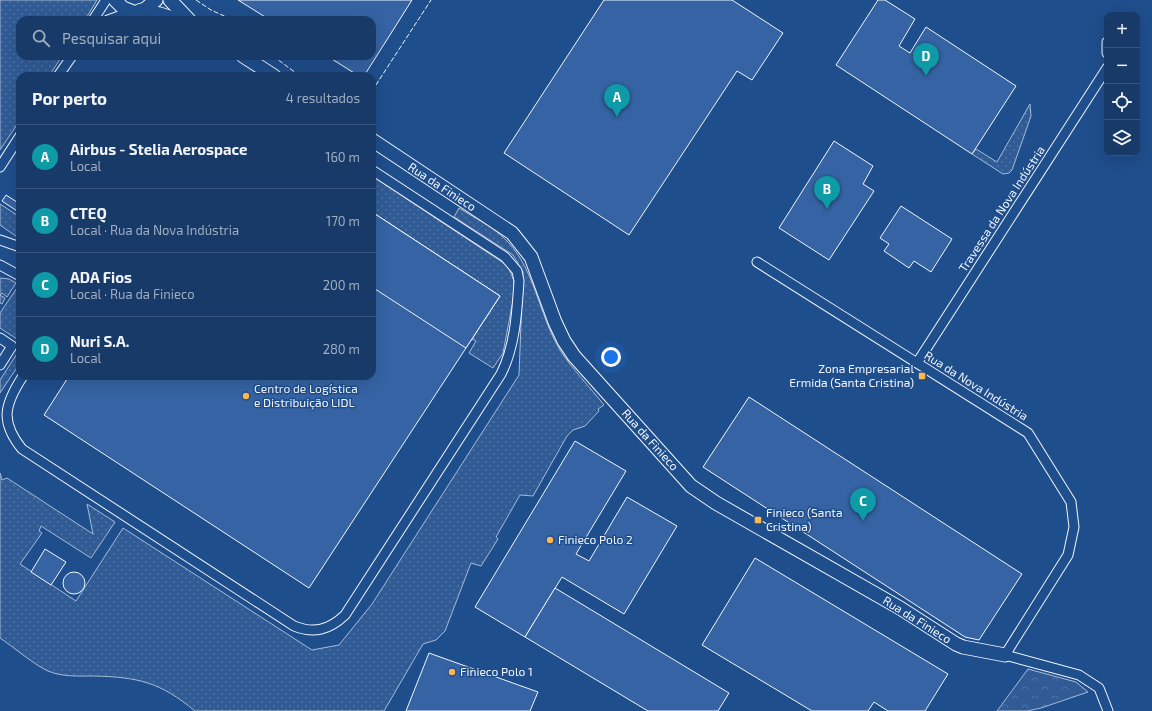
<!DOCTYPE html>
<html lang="pt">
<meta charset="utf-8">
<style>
body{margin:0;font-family:"Exo 2",sans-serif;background:#20416f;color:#f1f3f6}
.controls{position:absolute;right:12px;top:12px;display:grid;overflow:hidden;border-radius:8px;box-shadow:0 4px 16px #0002}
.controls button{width:36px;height:36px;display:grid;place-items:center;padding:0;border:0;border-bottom:1px solid #36547d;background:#173a69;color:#f1f3f6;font:20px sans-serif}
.you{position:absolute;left:611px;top:357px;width:14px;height:14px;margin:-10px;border:3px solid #fff;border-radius:50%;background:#1a73e8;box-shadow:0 0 0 6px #1a73e833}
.badge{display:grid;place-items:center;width:26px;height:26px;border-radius:50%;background:#ffb74d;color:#fff;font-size:13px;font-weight:700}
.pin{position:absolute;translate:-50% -33px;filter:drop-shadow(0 1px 2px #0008)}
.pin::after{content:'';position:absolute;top:21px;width:14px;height:12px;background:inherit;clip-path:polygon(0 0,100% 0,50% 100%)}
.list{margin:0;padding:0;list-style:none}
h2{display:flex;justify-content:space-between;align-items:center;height:52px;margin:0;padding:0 16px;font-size:17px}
h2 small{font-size:13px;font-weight:400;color:#9eadc0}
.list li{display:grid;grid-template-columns:26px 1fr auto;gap:12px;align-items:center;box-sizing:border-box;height:64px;padding:0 16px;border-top:1px solid #36547d}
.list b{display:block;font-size:15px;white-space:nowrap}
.list p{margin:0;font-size:13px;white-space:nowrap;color:#9eadc0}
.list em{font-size:13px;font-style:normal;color:#9eadc0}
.icon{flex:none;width:22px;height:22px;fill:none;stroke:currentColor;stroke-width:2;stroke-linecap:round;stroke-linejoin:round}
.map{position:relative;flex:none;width:1152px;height:711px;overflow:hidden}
.search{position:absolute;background:#173a69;box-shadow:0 4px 16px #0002;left:16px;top:16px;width:360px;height:44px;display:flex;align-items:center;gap:10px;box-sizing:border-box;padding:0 14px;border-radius:12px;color:#9eadc0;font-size:15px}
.panel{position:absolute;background:#173a69;box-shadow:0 4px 16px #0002;left:16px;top:72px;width:360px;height:308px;border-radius:12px}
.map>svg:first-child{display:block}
.grass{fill:url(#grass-dots);stroke:#a8bbd7}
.forest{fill:url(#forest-crowns);stroke:#a8bbd7}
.building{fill:#3563a3;stroke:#f2f6ff}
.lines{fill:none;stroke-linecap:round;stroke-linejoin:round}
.street-casing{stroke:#f2f6ff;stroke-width:11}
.secondary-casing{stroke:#f2f6ff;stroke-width:15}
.street{stroke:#1f4e8c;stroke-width:9}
.secondary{stroke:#1f4e8c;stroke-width:13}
.fence{stroke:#f2f6ff;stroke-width:1;stroke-dasharray:5 2;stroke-linecap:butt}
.poi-dot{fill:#ffb74d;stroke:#1f4e8c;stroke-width:1.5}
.labels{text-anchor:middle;stroke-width:3;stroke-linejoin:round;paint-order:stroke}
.street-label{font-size:12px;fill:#f2f6ff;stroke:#1f4e8c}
.poi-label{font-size:12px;fill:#f2f6ff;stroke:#1f4e8c;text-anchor:start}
</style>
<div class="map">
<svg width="1152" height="711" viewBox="0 0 1152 711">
<defs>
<pattern id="grass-dots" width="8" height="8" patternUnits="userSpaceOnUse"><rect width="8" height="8" fill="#305b95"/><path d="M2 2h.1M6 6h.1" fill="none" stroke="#4e73a5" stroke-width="1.8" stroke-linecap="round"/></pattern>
<pattern id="forest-crowns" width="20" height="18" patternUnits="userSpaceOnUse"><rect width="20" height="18" fill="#305b95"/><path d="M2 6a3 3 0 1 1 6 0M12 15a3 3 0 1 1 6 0" fill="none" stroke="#4e73a5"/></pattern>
</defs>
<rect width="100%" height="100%" fill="#1f4e8c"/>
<g class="grass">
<path d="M 0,0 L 97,0 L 85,20 L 20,20 L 20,56 L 62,56 L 49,76 L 20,76 L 20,120 L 0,150 Z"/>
<path d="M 1030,104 L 1031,116 L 1012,170 L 1009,173 L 1003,174 L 972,154 L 976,149 L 997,162 Z"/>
<path d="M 372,176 L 508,266 L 514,281 L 514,295 L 503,353 L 493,368 L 469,353 L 476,341 L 472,339 L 500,296 L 372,212 Z"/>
<path d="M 0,204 L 20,217 L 20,239 L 0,225 Z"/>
<path d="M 459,208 C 473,217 490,225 503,237 C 535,266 538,314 560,350 C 572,369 590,387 604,405 L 598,409 L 599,411 L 585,426 L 573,430 L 567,436 L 533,496 L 520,495 L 496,537 L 498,539 L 481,566 L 471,563 L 445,631 L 436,640 L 423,644 L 384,711 L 195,711 C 160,682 138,677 93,676 C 79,676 62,677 48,671 C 36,666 12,646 0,638 L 0,473 L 2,480 L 7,478 L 93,534 L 87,504 L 115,522 L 91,558 L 41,526 L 39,531 L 42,533 L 20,564 L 76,601 L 123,528 L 312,650 L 339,645 L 372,604 L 519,375 L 523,272 L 513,255 L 454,217 Z"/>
<path d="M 0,278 L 9,279 L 16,283 L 7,297 L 2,293 L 0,295 L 5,298 L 2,304 L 0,303 Z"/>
<path d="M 19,285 L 20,286 L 20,341 L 0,328 L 0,313 Z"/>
<path d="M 20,349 L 20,363 L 0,393 L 0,380 Z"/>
</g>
<path class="forest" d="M 1028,669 L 1076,682 L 1088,692 L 1041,708 L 1027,711 L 997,711 Z"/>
<g class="building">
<path d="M 238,0 L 412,0 L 364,76 L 359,76 L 327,56 L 372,56 L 372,20 L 270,20 Z"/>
<path d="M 604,0 L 732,0 L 783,33 L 752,80 L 737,71 L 629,235 L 504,153 Z"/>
<path d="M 878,0 L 885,0 L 915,19 L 899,46 L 910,53 L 926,27 L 1016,86 L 972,154 L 836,65 Z"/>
<path d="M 834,141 L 873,166 L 863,184 L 874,191 L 829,260 L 779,228 Z"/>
<path d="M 6,195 L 20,204 L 20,213 L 2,201 Z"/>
<path d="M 901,206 L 952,239 L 931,272 L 914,261 L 909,268 L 884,251 L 889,244 L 880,238 Z"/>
<path d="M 372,212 L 500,296 L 309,588 L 44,415 L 69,376 L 372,376 Z"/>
<path d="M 372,212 L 500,296 L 466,348 L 372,287 Z"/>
<path d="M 749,397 L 1022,574 L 979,640 L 965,637 L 703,467 Z"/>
<path d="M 575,441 L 626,471 L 576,554 L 589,561 L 627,497 L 677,526 L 624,614 L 562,577 L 525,637 L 475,607 Z"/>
<path d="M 45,549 L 66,562 L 51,585 L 31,572 Z"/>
<path d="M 755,558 L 948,674 L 925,711 L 888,711 L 874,702 L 868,711 L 812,711 L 702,645 Z"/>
<circle cx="74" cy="583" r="11"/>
<path d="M 555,588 L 729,693 L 718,711 L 648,711 L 525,637 Z"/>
<path d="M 429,653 L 538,692 L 530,711 L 406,711 Z"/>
</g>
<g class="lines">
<defs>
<g id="street">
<path d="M 93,20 L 106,0"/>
<path d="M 108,20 L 133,11"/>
<path d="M 1107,42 L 1107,53"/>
<path d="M 58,76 L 72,56"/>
<path d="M 0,167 L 20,136"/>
<path d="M 0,240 L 20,247"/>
<path d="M 757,262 L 1028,433 L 1071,502 L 1074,527 L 1068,555 L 1005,655 L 1079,675 L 1099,688 L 1108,711"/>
<path d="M 0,265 L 20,276"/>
<path d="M 0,338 L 12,346 L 0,365"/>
<path d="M 917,363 L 1107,68"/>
<path d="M 23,376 C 4,405 0,422 22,449 L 294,626 C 314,634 329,630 345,615 L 501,374 C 515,347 517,312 519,281 L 517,271 L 505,257 L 372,170"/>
</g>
<g id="secondary">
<path d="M 115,0 L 123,8 L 131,11"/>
<path d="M 170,0 L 189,20"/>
<path d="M 139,11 L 160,14 L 178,20"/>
<path d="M 139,11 L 145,9 L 156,0"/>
<path d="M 243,56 L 274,76"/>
<path d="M 372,140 L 512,233 L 531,257 L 555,322 L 564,341 L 574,356 L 691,486 L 716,503 L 900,608 L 956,644 L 963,647 L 1005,655"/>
</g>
</defs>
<use href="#street" class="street-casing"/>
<use href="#secondary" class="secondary-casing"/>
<use href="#street" class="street"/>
<use href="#secondary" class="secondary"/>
<g class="fence">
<path d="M 196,0 L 211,10 L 233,20"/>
<path d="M 273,56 L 300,76"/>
<path d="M 372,91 L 431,0"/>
</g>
</g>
<g class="poi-dot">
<rect x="918" y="372" width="8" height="8" rx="2"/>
<circle cx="246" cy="396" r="4"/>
<rect x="754" y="516" width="8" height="8" rx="2"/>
<circle cx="550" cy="540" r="4"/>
<circle cx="452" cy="672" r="4"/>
</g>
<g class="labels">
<g class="street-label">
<text transform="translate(442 187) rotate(33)" y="4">Rua da Finieco</text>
<text transform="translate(1002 209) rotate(-57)" y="4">Travessa da Nova Indústria</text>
<text transform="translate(976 386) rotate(32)" y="4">Rua da Nova Indústria</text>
<text transform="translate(650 440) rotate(48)" y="4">Rua da Finieco</text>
<text transform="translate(917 620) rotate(32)" y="4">Rua da Finieco</text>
</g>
<g class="poi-label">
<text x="914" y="373" text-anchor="end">Zona Empresarial<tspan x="914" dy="14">Ermida (Santa Cristina)</tspan></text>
<text x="254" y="393">Centro de Logística<tspan x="254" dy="14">e Distribuição LIDL</tspan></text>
<text x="766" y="517">Finieco (Santa<tspan x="766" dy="14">Cristina)</tspan></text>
<text x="558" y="544">Finieco Polo 2</text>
<text x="460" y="676">Finieco Polo 1</text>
</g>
</g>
</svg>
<div class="controls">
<button>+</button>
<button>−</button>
<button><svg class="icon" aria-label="locate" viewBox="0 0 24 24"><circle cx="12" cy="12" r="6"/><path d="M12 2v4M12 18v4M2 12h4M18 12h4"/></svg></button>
<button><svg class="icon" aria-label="layers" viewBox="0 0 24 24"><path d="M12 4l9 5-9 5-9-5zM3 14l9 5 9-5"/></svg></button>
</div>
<div class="you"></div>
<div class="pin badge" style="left:617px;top:117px;background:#0f9aa8">A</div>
<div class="pin badge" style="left:827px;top:209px;background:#0f9aa8">B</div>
<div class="pin badge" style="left:863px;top:521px;background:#0f9aa8">C</div>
<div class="pin badge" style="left:926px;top:76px;background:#0f9aa8">D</div>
<div class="search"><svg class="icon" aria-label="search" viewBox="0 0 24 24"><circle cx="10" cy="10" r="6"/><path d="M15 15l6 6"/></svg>Pesquisar aqui</div>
<section class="panel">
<h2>Por perto<small>4 resultados</small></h2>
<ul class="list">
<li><span class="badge" style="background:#0f9aa8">A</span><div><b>Airbus - Stelia Aerospace</b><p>Local</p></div><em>160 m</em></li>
<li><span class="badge" style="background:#0f9aa8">B</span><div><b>CTEQ</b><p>Local · Rua da Nova Indústria</p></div><em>170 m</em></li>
<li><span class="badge" style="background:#0f9aa8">C</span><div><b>ADA Fios</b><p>Local · Rua da Finieco</p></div><em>200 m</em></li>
<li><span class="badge" style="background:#0f9aa8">D</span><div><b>Nuri S.A.</b><p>Local</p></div><em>280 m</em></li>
</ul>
</section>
</div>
